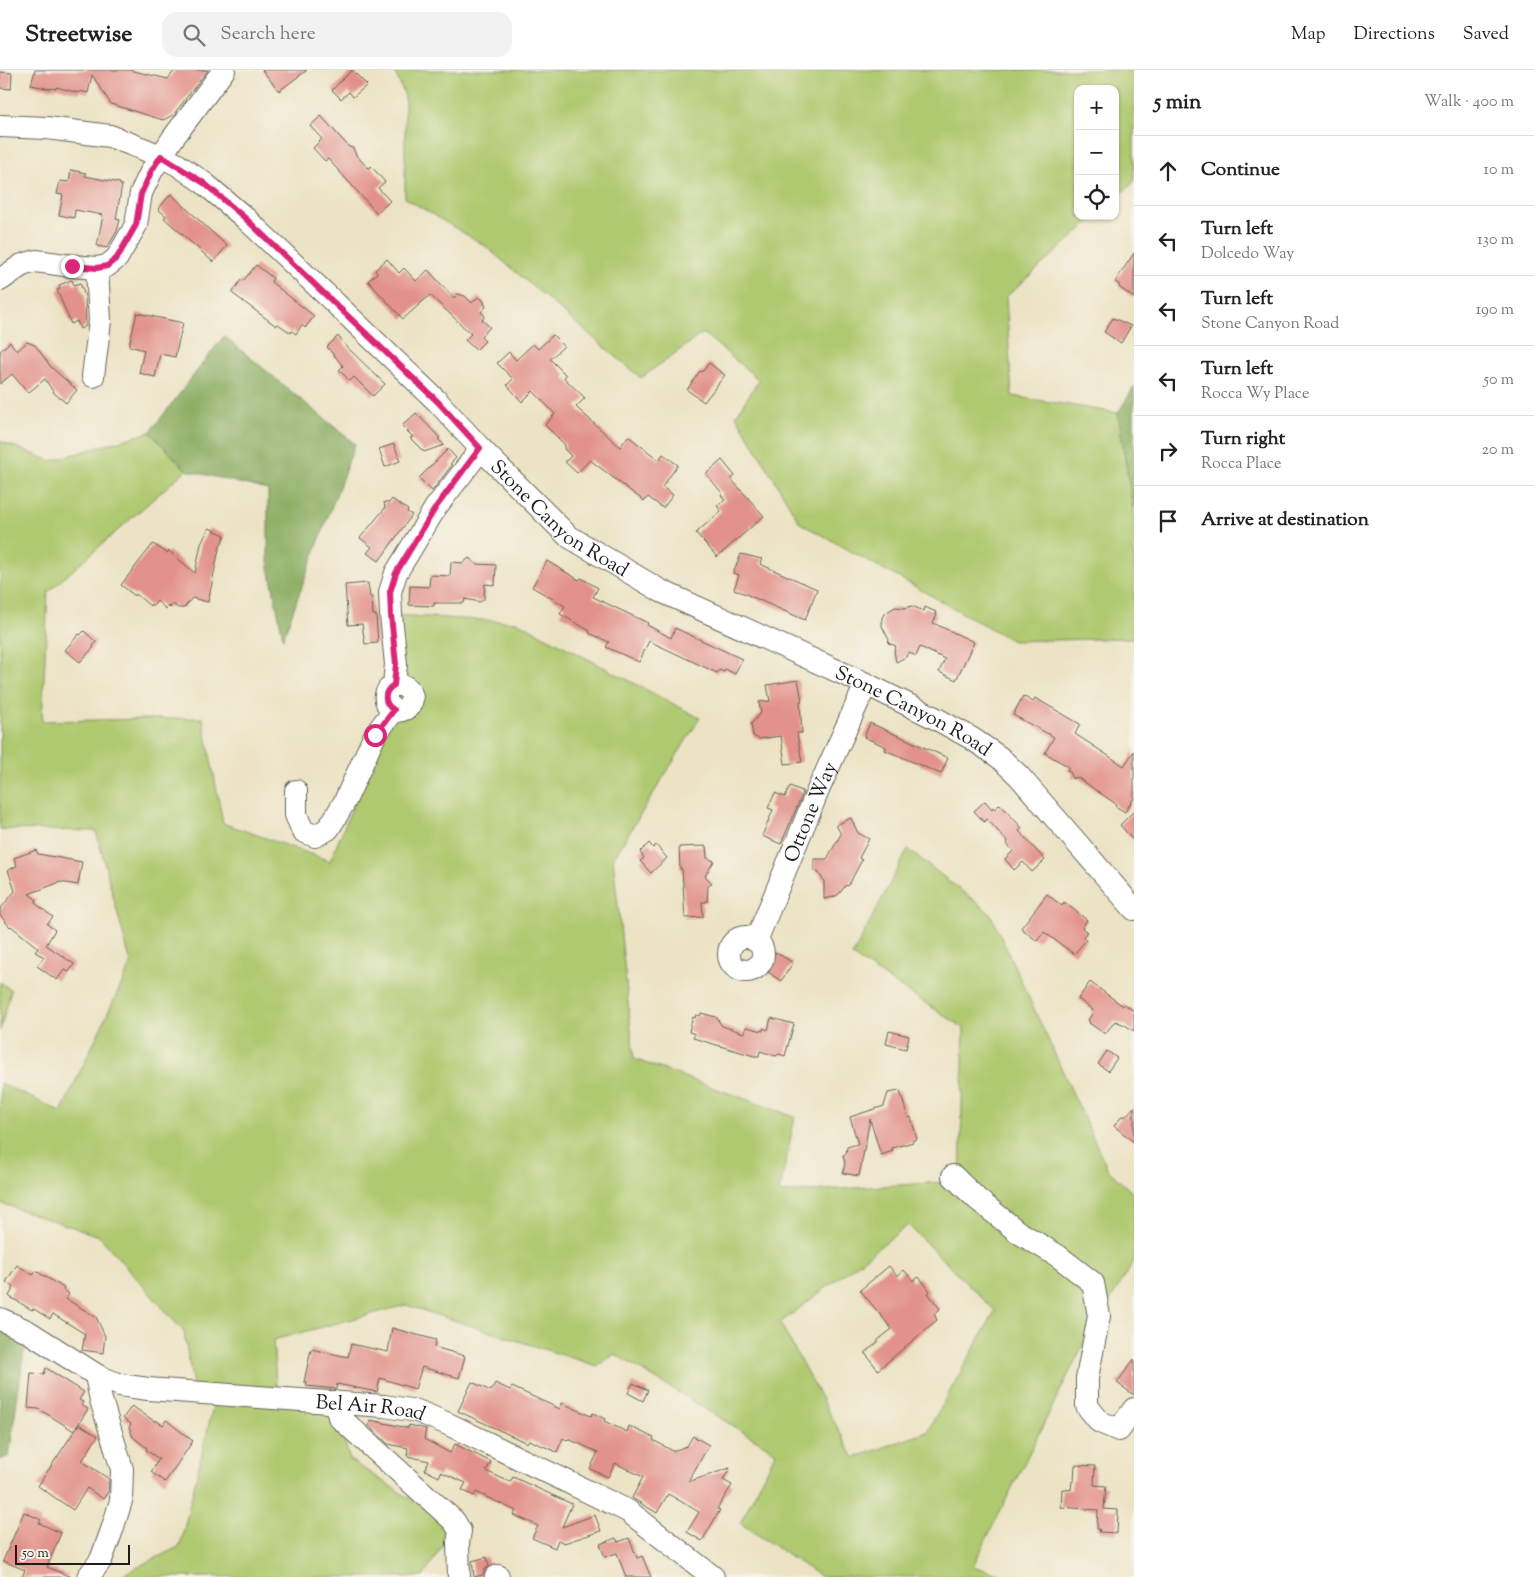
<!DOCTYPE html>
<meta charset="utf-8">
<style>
body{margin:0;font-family:"Sorts Mill Goudy",serif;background:#f2f2f2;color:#222}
.controls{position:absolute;right:15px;top:15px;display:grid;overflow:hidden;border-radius:10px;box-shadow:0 1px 4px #0004}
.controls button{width:45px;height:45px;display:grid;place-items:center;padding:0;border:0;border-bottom:1px solid #e0e0e0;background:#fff;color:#222;font:25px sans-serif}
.scale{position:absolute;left:15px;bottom:12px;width:115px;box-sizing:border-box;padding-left:5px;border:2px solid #1c1c1c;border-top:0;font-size:14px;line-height:18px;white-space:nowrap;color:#1c1c1c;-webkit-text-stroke:4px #f7f3e8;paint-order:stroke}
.stop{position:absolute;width:15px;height:15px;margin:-11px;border:4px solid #db2777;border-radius:50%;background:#fff}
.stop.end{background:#db2777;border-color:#fff;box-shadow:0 1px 5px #0008}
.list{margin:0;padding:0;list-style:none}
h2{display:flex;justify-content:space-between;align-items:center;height:65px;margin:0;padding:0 20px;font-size:21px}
h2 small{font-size:16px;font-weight:400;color:#767676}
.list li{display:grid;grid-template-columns:32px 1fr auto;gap:15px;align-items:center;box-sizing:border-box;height:70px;padding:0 20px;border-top:1px solid #e0e0e0}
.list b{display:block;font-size:19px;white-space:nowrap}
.list p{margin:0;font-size:16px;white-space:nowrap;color:#767676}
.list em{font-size:16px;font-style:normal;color:#767676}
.icon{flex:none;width:28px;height:28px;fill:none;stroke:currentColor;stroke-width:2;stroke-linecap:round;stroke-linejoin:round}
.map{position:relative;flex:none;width:1134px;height:1507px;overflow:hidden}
header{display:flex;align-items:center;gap:30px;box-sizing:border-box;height:70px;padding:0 25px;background:#fff;border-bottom:1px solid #e0e0e0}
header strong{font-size:24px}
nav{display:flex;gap:28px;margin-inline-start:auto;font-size:18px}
.search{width:350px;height:45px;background:#f2f2f2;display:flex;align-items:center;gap:12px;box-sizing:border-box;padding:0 18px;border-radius:15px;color:#767676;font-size:19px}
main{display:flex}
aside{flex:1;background:#fff}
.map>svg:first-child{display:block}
.green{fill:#afc96f;stroke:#667246;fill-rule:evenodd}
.forest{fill:#8bad62;stroke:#54643f}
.building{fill:#e2928a}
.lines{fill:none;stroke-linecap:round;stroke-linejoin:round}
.minor-casing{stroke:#656257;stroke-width:24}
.minor{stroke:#fff;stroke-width:22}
.route{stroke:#db2777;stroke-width:6}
.labels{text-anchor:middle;stroke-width:4.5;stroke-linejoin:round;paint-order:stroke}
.street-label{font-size:20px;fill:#1c1c1c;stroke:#f7f3e8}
</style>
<header>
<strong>Streetwise</strong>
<div class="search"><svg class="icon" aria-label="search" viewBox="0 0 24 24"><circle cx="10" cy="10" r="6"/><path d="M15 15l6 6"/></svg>Search here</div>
<nav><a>Map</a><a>Directions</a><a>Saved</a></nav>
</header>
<main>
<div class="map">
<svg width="1134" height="1507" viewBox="0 0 1134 1507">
<rect width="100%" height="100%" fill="#f7f3e8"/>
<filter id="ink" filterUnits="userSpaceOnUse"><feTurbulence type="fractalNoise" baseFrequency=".02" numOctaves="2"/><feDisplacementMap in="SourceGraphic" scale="10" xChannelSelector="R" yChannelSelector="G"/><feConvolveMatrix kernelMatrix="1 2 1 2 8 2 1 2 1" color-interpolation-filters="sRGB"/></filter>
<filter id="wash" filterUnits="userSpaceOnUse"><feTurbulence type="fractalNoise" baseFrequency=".0096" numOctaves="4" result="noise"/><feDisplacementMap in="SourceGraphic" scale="20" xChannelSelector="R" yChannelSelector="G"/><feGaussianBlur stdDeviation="1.12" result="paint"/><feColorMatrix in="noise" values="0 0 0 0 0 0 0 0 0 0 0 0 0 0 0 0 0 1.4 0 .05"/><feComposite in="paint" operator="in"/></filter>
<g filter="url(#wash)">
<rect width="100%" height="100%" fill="#ece3c4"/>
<g class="green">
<path d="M 394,0 L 1134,0 L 1134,112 L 1115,129 L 1115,19 L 1078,19 L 1078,146 L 1096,146 L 1006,227 L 1012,326 L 1118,343 L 1134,446 L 1134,568 L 1013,571 L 800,453 L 736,345 L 759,310 L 703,263 L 641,308 L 484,175 L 405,128 L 405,26 Z"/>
<path d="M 150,362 L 186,400 L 48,522 L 42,651 L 203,648 L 223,753 L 330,791 L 393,640 L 391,545 L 518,552 L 700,648 L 613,789 L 634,989 L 795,1047 L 779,1123 L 960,1111 L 964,958 L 852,886 L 908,779 L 990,843 L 1108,1100 L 1134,1124 L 1134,1191 L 1081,1279 L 973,1496 L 1007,1507 L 821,1507 L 740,1453 L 776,1382 L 615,1284 L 597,1296 L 406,1235 L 273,1270 L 277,1328 L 333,1332 L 350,1390 L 454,1457 L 423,1507 L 118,1507 L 180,1476 L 216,1324 L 194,1322 L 184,1262 L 99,1166 L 0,1133 L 0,1013 L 61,1042 L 131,894 L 96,761 L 0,759 L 0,371 L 51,391 ZM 908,1155 L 995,1241 L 927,1362 L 854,1388 L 780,1253 Z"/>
<path d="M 0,912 L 11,920 L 0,961 Z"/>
</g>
<g class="forest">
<path d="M 224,266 L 355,374 L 283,568 L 268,492 L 268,420 L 186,400 L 150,362 Z"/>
<path d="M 1134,317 L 1134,446 L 1118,343 Z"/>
<path d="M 0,1249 L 27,1261 L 9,1386 L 0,1390 Z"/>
</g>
<g id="blocks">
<g class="building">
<path d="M 35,0 L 129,0 L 168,9 L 175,0 L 208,0 L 173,45 L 163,50 L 111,34 L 92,5 L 88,23 L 80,21 L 79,23 L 56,17 L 56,19 L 51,18 L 51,19 L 31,15 Z"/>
<path d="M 262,0 L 307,0 L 279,21 Z"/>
<path d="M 352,0 L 367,15 L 353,27 L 349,22 L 341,29 L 332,20 Z"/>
<path d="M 0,2 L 12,3 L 11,19 L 0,18 Z"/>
<path d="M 321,46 L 349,77 L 353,78 L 356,85 L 369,99 L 371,96 L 385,112 L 378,118 L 390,131 L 377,143 L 328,89 L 325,91 L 313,78 L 322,69 L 310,56 Z"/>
<path d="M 71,100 L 86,103 L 85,106 L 120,113 L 120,115 L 122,115 L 116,149 L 120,150 L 117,161 L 107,178 L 97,176 L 103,145 L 75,140 L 74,148 L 59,145 L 63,125 L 57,124 L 60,111 L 69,112 Z"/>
<path d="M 171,124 L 227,176 L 213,192 L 164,148 L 166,146 L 158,139 Z"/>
<path d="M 1134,183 L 1134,228 L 1119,217 L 1119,214 L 1115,212 Z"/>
<path d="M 387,189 L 399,203 L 404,198 L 416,211 L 428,200 L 454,228 L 458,224 L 465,226 L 472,233 L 478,227 L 483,230 L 486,237 L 481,242 L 485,246 L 482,250 L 490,257 L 481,267 L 485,271 L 476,280 L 465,270 L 471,264 L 430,225 L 403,249 L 368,211 L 377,203 L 375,200 Z"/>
<path d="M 256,195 L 273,208 L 271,212 L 314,246 L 305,258 L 302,255 L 296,264 L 292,261 L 291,263 L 278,254 L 276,256 L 232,223 L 241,210 L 243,211 Z"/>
<path d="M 72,210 L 74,215 L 80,213 L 85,226 L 86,256 L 80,259 L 77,251 L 71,254 L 57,220 L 60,219 L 59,215 Z"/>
<path d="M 137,243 L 183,253 L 175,287 L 160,284 L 155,307 L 139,303 L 144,280 L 129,276 Z"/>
<path d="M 1113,248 L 1131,256 L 1121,273 L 1104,262 Z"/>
<path d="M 553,265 L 564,276 L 550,289 L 566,305 L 564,308 L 585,328 L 576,337 L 620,377 L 628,366 L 659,390 L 663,384 L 678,395 L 662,417 L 673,425 L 663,438 L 648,427 L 644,431 L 590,390 L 577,403 L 565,392 L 571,386 L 564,379 L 565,375 L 545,355 L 555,344 L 533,321 L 522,332 L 507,315 L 513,309 L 497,293 L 509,282 L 516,290 L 533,274 L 538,279 Z"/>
<path d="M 338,266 L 348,278 L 385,314 L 373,326 L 354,307 L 350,311 L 339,300 L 343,296 L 327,277 Z"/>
<path d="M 10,272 L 17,281 L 27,272 L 35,275 L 51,297 L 77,320 L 66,333 L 54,323 L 45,309 L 28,323 L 12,304 L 0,314 L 0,281 Z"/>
<path d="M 709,293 L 725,305 L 704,332 L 687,320 L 699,302 L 703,301 Z"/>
<path d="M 416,343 L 440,368 L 438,369 L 444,375 L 424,382 L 410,368 L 413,367 L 402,356 Z"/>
<path d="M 394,374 L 400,391 L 385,397 L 379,379 Z"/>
<path d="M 448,379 L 456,388 L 450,394 L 452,395 L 432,421 L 419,408 Z"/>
<path d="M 722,390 L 735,406 L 731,409 L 764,446 L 717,487 L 696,463 L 721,441 L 717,436 L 725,430 L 721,425 L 723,424 L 706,404 Z"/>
<path d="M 392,429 L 408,440 L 407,442 L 412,445 L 379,491 L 367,483 L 372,477 L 360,468 L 385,438 L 384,432 L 389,433 Z"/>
<path d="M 209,458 L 225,465 L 219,479 L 208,532 L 192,528 L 184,538 L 178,538 L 173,534 L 170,538 L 168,536 L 166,539 L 157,531 L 153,536 L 151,534 L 150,536 L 136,524 L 135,526 L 121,515 L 153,474 L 167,483 L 169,481 L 195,503 L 201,474 Z"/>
<path d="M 741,484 L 762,489 L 760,494 L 817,519 L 805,550 L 734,519 L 739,505 L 733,503 Z"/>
<path d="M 469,488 L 476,494 L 496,495 L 495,515 L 485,514 L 484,529 L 480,532 L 465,529 L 464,533 L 434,533 L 434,536 L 430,536 L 409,535 L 410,516 L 429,517 L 430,505 L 450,506 L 451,492 L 463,493 Z"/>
<path d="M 547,491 L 579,510 L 581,508 L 598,518 L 593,527 L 648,553 L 647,555 L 671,568 L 675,558 L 742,589 L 735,604 L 725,599 L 724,602 L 719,600 L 717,603 L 649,571 L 639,592 L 606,577 L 609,572 L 589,563 L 590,561 L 560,544 L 565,536 L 532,517 Z"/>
<path d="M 368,513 L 370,527 L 372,527 L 373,545 L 376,545 L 378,573 L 365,574 L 362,554 L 348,555 L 345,515 Z"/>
<path d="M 912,536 L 924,541 L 925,537 L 936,542 L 935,544 L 937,545 L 933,553 L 974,572 L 956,610 L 939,602 L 945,589 L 920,577 L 916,586 L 908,582 L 906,587 L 896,592 L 894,581 L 896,576 L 888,573 L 889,570 L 882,556 L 882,547 L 887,542 L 895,537 L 905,538 Z"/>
<path d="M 84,561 L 96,572 L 93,576 L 94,577 L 80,592 L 65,580 L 79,564 L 80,565 Z"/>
<path d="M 798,610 L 802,631 L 800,631 L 802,663 L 797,663 L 802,692 L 785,694 L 781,666 L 759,669 L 753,666 L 751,654 L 761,643 L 759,632 L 770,631 L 767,615 Z"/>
<path d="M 1023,626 L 1033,632 L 1035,628 L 1080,654 L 1075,664 L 1124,696 L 1134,681 L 1134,728 L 1125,742 L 1115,736 L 1116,734 L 1077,707 L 1072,709 L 1071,703 L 1067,700 L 1069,697 L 1045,683 L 1054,667 L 1013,645 Z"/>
<path d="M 870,653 L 948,688 L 941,704 L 885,680 L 886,677 L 864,667 Z"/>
<path d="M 790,716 L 802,721 L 803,723 L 781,774 L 762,766 L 773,740 L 768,738 L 775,723 L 785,727 Z"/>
<path d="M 985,731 L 992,739 L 993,737 L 995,739 L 1000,734 L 1022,758 L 1019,761 L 1045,790 L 1032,802 L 1023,792 L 1014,800 L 1005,789 L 1013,781 L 1007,774 L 1008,772 L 987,749 L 984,752 L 974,741 Z"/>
<path d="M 1134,741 L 1134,771 L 1120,755 Z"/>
<path d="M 851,748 L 858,763 L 869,769 L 859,788 L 862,790 L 848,816 L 846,815 L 839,824 L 834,827 L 824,829 L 824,811 L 818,802 L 814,801 L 814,789 L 827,789 L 841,764 L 836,755 Z"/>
<path d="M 649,773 L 653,778 L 656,775 L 667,788 L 651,803 L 640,791 L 644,788 L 640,782 Z"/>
<path d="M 706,776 L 707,788 L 714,791 L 705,806 L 712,813 L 708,816 L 707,832 L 702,832 L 703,847 L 685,848 L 682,799 L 680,799 L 679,777 Z"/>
<path d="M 36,780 L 38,784 L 82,792 L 78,815 L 60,812 L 29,824 L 37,830 L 35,833 L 53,847 L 47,854 L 55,860 L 46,875 L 74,894 L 69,902 L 64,900 L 57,910 L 37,896 L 44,887 L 35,882 L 38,878 L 11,856 L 10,857 L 0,845 L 0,839 L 15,821 L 8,800 L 17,796 L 14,788 Z"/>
<path d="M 1047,824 L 1062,836 L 1064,832 L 1087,850 L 1082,858 L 1087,862 L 1083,867 L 1086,870 L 1074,884 L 1044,862 L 1037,871 L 1021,858 Z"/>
<path d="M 776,882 L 793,893 L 781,911 L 765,900 Z"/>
<path d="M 1090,912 L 1123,936 L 1124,934 L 1134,941 L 1134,961 L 1125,955 L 1115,951 L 1105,964 L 1089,953 L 1090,952 L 1088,950 L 1092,944 L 1091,943 L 1093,940 L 1078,929 Z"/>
<path d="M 701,943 L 716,947 L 722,956 L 744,963 L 746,957 L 763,961 L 763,958 L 768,960 L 771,948 L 794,954 L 785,986 L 779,984 L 776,986 L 760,981 L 759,986 L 754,986 L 693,968 L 695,964 L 689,962 L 690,957 L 693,947 L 695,948 L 696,945 L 700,946 Z"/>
<path d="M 889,961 L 909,966 L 906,979 L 886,974 Z"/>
<path d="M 1107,981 L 1117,988 L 1108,1001 L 1098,994 Z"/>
<path d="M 900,1021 L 908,1048 L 911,1047 L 917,1069 L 913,1070 L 913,1072 L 892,1078 L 893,1081 L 881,1085 L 870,1049 L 859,1106 L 843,1103 L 845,1093 L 843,1085 L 846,1084 L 847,1077 L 858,1074 L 850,1047 L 884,1036 L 888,1023 Z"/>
<path d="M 1134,1037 L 1134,1072 L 1114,1056 L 1123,1045 L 1125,1047 Z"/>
<path d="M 17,1195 L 33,1205 L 36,1201 L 64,1218 L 63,1220 L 69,1224 L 66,1229 L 96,1247 L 105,1266 L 103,1283 L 82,1280 L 85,1264 L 53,1244 L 50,1249 L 34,1239 L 32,1240 L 10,1227 L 9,1226 L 14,1217 L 6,1212 Z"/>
<path d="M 889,1196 L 897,1206 L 904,1200 L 913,1211 L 919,1207 L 930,1221 L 928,1223 L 940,1239 L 934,1244 L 937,1250 L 878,1300 L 865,1283 L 878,1272 L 878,1270 L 892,1259 L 860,1220 Z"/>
<path d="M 392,1258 L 436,1270 L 434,1277 L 465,1286 L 459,1308 L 422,1297 L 415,1319 L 380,1308 L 377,1322 L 337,1314 L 336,1319 L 306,1316 L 307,1312 L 304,1312 L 311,1279 L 348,1287 L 351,1274 L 388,1282 Z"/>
<path d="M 1134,1289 L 1134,1325 L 1117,1313 Z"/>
<path d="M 46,1298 L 84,1322 L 79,1330 L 83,1332 L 81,1335 L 88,1339 L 74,1361 L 39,1339 L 28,1338 L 31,1303 L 44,1304 Z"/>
<path d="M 472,1312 L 491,1321 L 495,1313 L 510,1320 L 512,1317 L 560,1339 L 562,1333 L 591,1346 L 593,1343 L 605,1349 L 604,1351 L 627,1362 L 629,1356 L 654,1368 L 653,1370 L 673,1381 L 687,1376 L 693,1366 L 709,1375 L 688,1412 L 730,1398 L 723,1410 L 732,1415 L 717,1439 L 720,1440 L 702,1471 L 687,1462 L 699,1442 L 668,1424 L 657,1443 L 632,1428 L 643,1407 L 615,1393 L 608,1407 L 590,1399 L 598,1382 L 568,1369 L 567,1370 L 563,1368 L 557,1382 L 529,1370 L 527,1373 L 458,1341 Z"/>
<path d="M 633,1313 L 648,1320 L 643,1331 L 628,1323 Z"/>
<path d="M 132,1336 L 154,1351 L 155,1350 L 163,1355 L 166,1350 L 193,1371 L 165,1412 L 151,1402 L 159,1389 L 146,1380 L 147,1378 L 133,1367 L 129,1357 L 131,1354 L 123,1348 Z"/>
<path d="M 370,1350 L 408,1358 L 409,1355 L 426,1359 L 424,1369 L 450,1383 L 455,1374 L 491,1392 L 486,1401 L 510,1412 L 513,1407 L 572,1434 L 562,1457 L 595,1445 L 601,1461 L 564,1473 L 558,1470 L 555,1478 L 532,1468 L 538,1456 L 514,1445 L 516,1441 L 476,1422 L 474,1426 L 462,1420 L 466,1413 L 441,1402 L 439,1407 L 425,1400 L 429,1391 L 407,1386 L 408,1378 L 388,1374 L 369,1356 Z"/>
<path d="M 79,1354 L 98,1366 L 82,1391 L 109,1409 L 108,1422 L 103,1429 L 87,1418 L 73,1440 L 38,1416 Z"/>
<path d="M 1075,1395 L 1095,1396 L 1094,1415 L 1106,1416 L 1104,1439 L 1118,1440 L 1117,1463 L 1099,1462 L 1100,1459 L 1097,1459 L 1098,1440 L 1061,1437 L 1062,1419 L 1071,1420 L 1072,1411 L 1074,1411 Z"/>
<path d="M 24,1442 L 41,1450 L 39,1453 L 61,1463 L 47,1497 L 71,1507 L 22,1507 L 25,1500 L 3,1491 Z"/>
<path d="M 616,1468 L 618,1472 L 629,1468 L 637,1488 L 642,1486 L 651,1507 L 626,1507 L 617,1483 L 605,1487 L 600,1474 Z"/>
<path d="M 487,1487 L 489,1496 L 485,1499 L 483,1505 L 474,1507 L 472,1491 Z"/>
</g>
</g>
</g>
<g filter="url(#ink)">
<use href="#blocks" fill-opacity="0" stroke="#656257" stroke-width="1"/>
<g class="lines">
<defs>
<g id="minor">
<path id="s1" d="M 0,56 L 47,58 L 110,66 L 161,86 L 178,95 L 204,113 L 245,148 L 334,232 L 438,332 L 481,379 L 568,466 L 661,521 L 866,614 L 935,648 L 971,668 L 999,687 L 1019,706 L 1134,839"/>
<path d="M 0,210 L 22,195 L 36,191 L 72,196 L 97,198 L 107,196 L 117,188 L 136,155 L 141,123 L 152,100 L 173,68 L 224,0"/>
<path d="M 93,306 L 100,251 L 97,198"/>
<path d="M 394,615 C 410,612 419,631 405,639 C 389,647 377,624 394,615 L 396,594 L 391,545 L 390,522 L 396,503 L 436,437 L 481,379"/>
<path d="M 296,721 L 296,745 L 303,761 L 315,766 L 328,759 L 335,748 L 345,731 L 375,665 L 394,640"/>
<circle cx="746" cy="884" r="17"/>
<path id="s2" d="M 756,871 L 819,718 L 866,614"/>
<path d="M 953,1106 L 977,1129 L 1018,1162 L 1058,1186 L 1093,1213 L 1099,1246 L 1087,1308 L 1087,1336 L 1100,1352 L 1119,1360 L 1134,1339"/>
<path id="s3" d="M 0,1249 L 27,1261 L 98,1306 L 120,1315 L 148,1319 L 384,1336 L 417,1341 L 448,1354 L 628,1441 L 713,1507"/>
<path d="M 335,1332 L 339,1347 L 454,1451 L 460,1461 L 458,1473 L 459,1507"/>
<path d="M 88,1507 L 101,1490 L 112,1460 L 121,1431 L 122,1399 L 101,1330 L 96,1306"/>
<path d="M 496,1507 L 498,1506"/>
</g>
</defs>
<use href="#minor" class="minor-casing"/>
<use href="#minor" class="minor"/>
</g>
</g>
<g class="lines" filter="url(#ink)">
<path class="route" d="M 72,196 L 97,198 L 107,196 L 117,188 L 136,155 L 141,124 L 152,100 L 161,86 L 204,113 L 245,148 L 438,332 L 480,378 L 436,437 L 396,503 L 390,522 L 391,545 L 396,594 L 394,615 C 383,621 383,634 394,640 L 375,665"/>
</g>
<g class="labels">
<g class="street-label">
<text dy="7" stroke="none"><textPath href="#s1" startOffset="706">Stone Canyon Road</textPath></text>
<text dy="7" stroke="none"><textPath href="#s1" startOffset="1111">Stone Canyon Road</textPath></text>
<text dy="7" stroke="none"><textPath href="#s2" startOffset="140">Ottone Way</textPath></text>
<text dy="7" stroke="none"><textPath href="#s3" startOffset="389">Bel Air Road</textPath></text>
</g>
</g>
</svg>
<div class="controls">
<button>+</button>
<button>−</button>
<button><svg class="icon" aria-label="locate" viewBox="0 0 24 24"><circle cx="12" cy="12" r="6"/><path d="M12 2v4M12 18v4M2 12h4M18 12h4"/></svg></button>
</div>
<div class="scale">50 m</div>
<div class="stop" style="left:375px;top:665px"></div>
<div class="stop end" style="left:72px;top:196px"></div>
</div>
<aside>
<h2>5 min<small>Walk · 400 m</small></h2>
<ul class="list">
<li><svg class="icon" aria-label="ahead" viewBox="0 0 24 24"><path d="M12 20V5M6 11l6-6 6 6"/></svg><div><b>Continue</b></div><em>10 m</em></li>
<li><svg class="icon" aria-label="left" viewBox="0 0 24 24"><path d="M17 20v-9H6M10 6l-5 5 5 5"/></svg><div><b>Turn left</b><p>Dolcedo Way</p></div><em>130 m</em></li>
<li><svg class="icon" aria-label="left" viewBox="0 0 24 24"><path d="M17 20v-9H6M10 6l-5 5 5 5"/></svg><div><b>Turn left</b><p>Stone Canyon Road</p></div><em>190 m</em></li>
<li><svg class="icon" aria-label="left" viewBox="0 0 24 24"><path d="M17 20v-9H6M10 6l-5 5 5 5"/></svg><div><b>Turn left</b><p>Rocca Wy Place</p></div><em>50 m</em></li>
<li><svg class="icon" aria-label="right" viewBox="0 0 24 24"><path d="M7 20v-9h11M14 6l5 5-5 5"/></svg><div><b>Turn right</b><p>Rocca Place</p></div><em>20 m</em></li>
<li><svg class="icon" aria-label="arrive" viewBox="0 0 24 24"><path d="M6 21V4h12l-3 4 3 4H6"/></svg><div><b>Arrive at destination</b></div></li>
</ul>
</aside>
</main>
